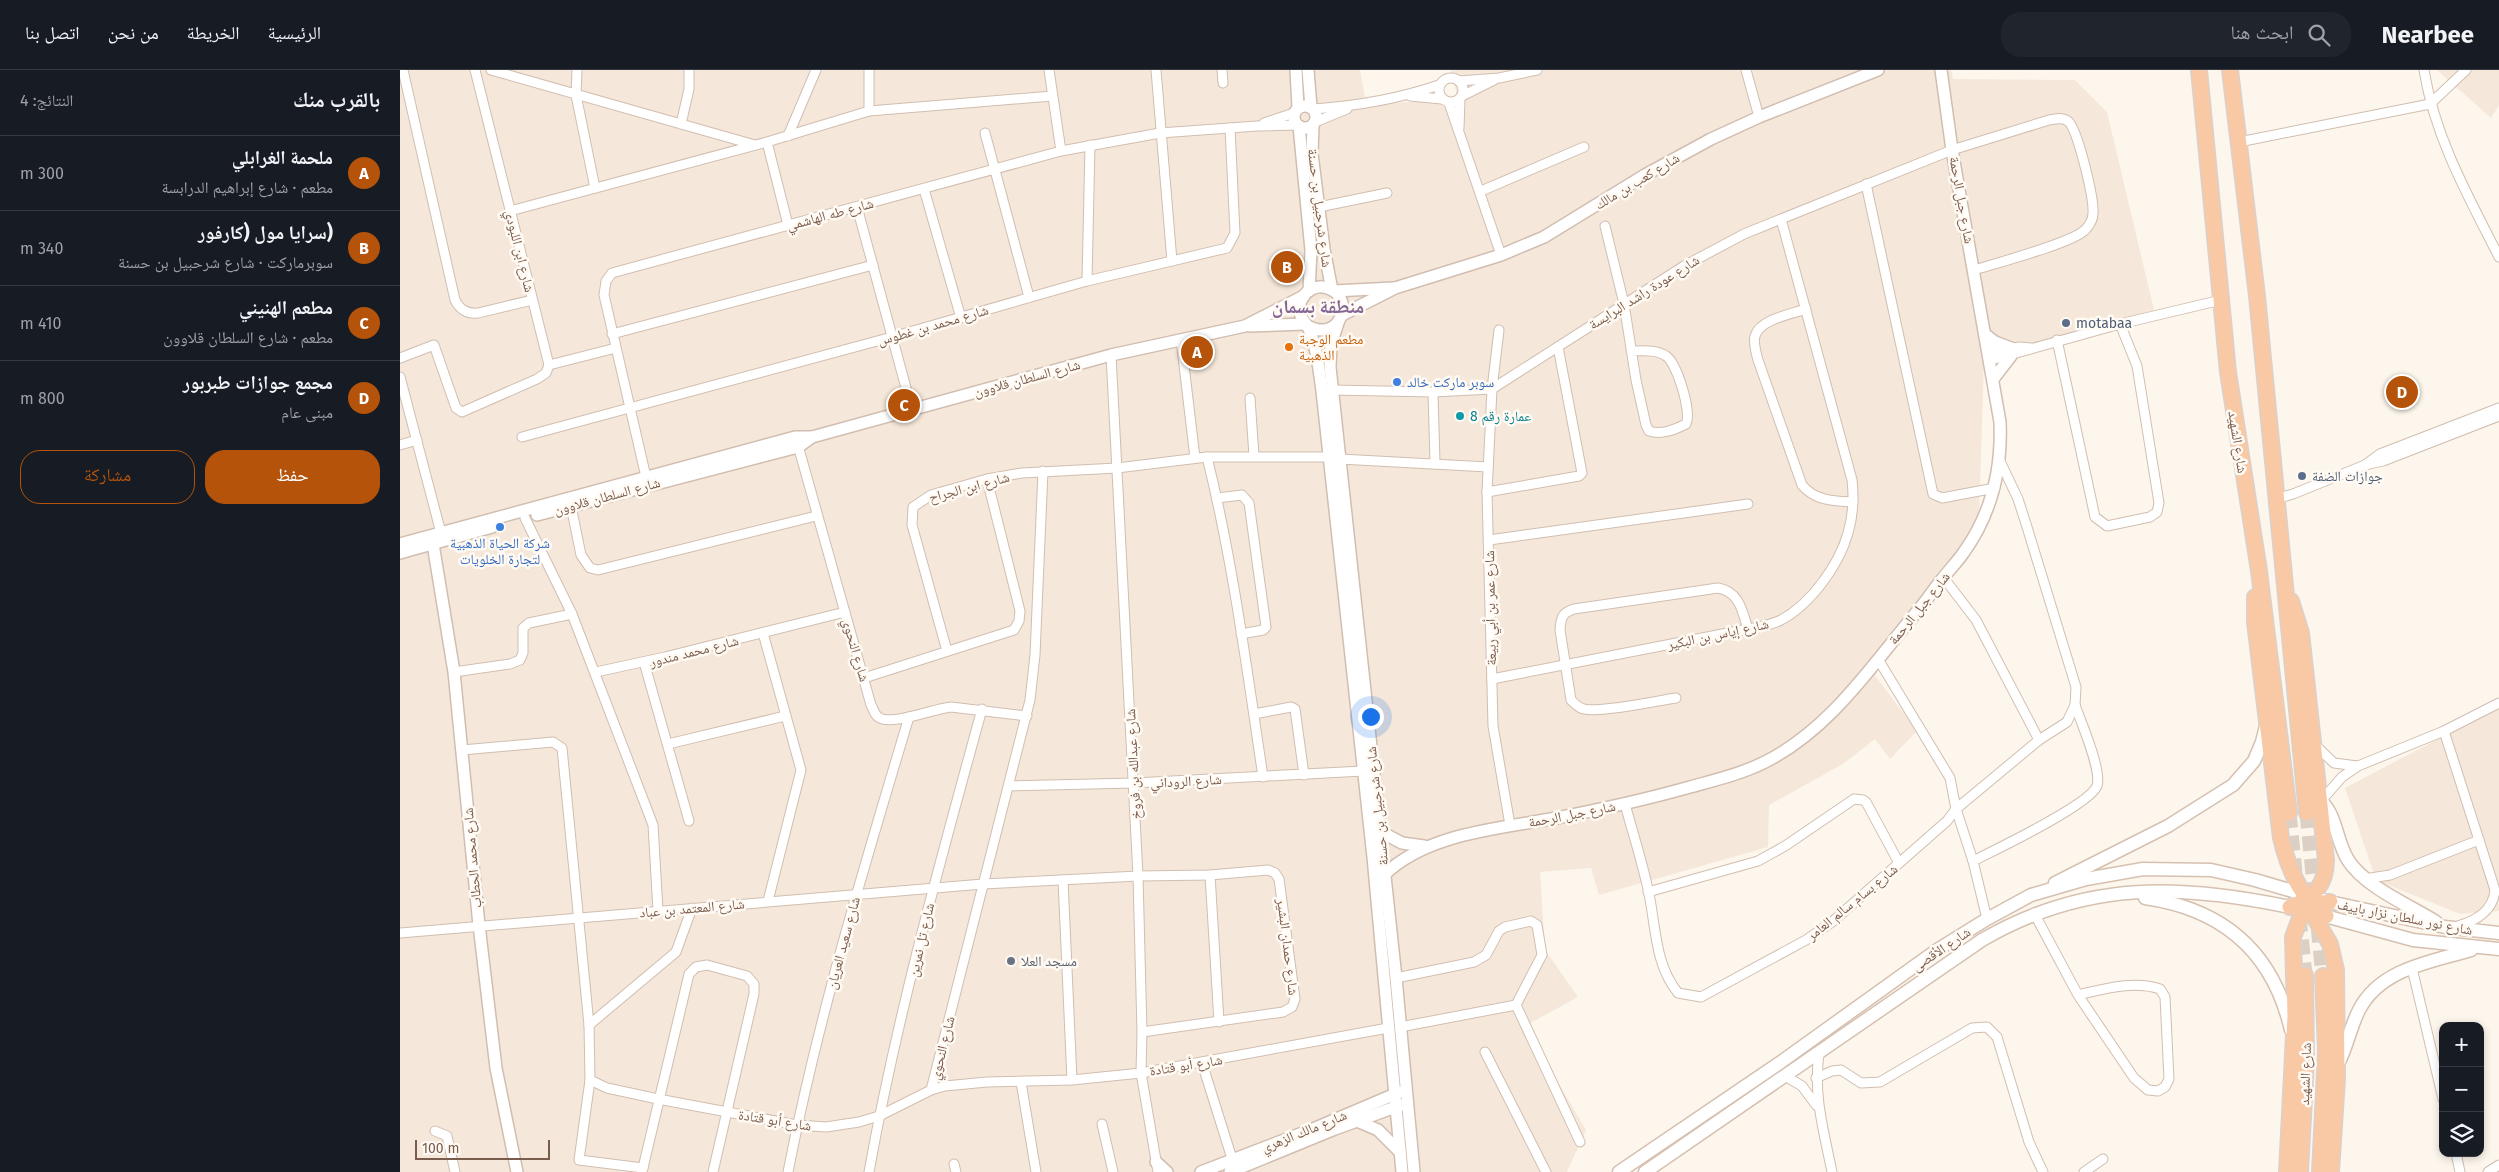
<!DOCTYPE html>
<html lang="ar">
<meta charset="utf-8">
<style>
body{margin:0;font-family:"Fira Sans","Noto Naskh Arabic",sans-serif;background:#20242c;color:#f1f3f6;direction:rtl}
.controls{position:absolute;right:15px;bottom:15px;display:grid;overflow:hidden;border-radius:10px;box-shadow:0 2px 8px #0003}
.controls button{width:45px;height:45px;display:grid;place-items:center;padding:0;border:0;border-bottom:1px solid #363941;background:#171b24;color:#f1f3f6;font:25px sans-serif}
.scale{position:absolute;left:15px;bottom:12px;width:135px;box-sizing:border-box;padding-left:5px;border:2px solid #7a5c4d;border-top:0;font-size:14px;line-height:18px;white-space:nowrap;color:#7a5c4d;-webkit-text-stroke:4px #fffaf3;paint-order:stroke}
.you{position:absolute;left:970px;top:646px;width:18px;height:18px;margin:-12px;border:4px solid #fff;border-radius:50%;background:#1a73e8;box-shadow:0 0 0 8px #1a73e833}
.badge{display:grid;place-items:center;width:32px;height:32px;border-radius:50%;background:#b45309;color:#fff;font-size:16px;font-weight:700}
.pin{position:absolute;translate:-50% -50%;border:2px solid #fff;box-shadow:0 1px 5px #0006}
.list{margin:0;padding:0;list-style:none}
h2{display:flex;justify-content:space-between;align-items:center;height:65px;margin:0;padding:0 20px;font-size:21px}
h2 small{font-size:16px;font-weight:400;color:#9ea1a6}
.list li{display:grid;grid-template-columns:32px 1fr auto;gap:15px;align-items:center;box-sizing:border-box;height:75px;padding:0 20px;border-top:1px solid #363941}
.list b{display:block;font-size:19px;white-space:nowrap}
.list p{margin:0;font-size:16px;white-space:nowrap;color:#9ea1a6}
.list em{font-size:16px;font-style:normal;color:#9ea1a6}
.actions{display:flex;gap:10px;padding:15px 20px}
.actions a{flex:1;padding:11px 0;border:1px solid #b45309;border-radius:20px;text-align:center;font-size:18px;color:#b45309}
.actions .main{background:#b45309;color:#fff}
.icon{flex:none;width:28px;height:28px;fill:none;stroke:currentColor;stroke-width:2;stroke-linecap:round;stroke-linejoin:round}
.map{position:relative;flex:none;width:2099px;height:1102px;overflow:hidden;direction:ltr}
header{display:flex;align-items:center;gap:30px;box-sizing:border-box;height:70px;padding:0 25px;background:#171b24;border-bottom:1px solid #363941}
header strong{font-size:24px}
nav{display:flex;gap:28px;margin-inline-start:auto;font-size:18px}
.search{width:350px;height:45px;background:#20242c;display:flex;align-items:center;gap:12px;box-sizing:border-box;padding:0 18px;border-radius:20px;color:#9ea1a6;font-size:19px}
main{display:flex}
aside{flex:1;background:#171b24}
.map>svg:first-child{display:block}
.residential{fill:#f5e8da}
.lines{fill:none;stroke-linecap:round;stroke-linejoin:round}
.trunk-tunnel{stroke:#dcd0c4;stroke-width:15;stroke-dasharray:15 8;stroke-linecap:butt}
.minor-casing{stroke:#d1beb0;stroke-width:11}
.tertiary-casing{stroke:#d1beb0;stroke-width:14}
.secondary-casing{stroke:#d6c0b0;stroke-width:15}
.trunk-casing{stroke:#dad1cd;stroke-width:18}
.minor{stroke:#fff;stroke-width:9}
.tertiary{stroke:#fff;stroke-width:11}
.secondary{stroke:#fff;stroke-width:12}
.trunk{stroke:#f9c8a4;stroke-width:15}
.service-dot{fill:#5c6f8a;stroke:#fffaf3;stroke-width:2}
.food-dot{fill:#e8710a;stroke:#fffaf3;stroke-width:2}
.shop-dot{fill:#3f7fe0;stroke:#fffaf3;stroke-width:2}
.culture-dot{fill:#0f9aa8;stroke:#fffaf3;stroke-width:2}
.worship-dot{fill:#6b7280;stroke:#fffaf3;stroke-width:2}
.labels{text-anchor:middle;stroke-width:5;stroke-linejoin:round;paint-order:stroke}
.street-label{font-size:14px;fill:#7a5c4d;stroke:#fffaf3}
.service-label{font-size:14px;fill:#4e5e75;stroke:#fffaf3;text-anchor:start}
.food-label{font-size:14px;fill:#c56008;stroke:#fffaf3;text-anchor:start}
.shop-label{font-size:14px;fill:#366cbe;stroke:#fffaf3;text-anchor:start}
.culture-label{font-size:14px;fill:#0d838f;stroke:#fffaf3;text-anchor:start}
.worship-label{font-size:14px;fill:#5b616d;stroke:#fffaf3;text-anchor:start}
.district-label{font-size:19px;font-weight:bold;fill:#846695;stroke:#fffaf3}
</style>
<header>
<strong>Nearbee</strong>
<div class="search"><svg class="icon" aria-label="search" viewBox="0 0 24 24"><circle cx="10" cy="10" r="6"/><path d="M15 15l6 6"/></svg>ابحث هنا</div>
<nav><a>الرئيسية</a><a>الخريطة</a><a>من نحن</a><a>اتصل بنا</a></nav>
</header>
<main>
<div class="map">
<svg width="2099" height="1102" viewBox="0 0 2099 1102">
<rect width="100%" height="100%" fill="#fdf6ec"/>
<g class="residential">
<path d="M 0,0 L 960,0 L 966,34 L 1058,30 L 1051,0 L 1551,0 L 1553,9 L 1675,10 L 1707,42 L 1754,240 L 1584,289 L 1579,450 L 1474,604 L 1517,661 L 1490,689 L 1475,669 L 1443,694 L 1369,735 L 1368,777 L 1199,825 L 1191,798 L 1140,802 L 1145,880 L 1178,927 L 1125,956 L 1186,1060 L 1167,1102 L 0,1102 Z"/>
<path d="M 2037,0 L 2099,0 L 2099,35 L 2091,48 Z"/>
<path d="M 2099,637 L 2099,841 L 2060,844 L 1976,810 L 1945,718 Z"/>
</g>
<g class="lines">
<g class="trunk-tunnel">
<path d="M 1889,743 L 1895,802"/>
<path d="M 1907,743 L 1923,906"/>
<path d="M 1899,847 L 1905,905"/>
</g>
<defs>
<g id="minor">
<path d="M 3,0 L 55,230 C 60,240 67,244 78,243 L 132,230"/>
<path d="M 75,0 L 149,295"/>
<path d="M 91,0 L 355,75"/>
<path d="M 177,0 L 176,25 L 195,118"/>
<path d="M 469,0 L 469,41"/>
<path d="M 649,0 L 661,81"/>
<path d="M 756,0 L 772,191"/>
<path d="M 822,0 L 823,13"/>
<path d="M 1346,0 L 1359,47"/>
<path d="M 2024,0 C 2035,68 2068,126 2099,187"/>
<circle cx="1051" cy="20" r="12"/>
<path d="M 1059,11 L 1099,8 L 1137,0"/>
<path d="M 1010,26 L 1042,29"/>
<path d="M 1062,26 L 1094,10"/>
<path d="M 1049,33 L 1101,185"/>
<path d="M 914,39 C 957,36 998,29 1039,15"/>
<path d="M 915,52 L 947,39"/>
<path d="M 864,53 L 894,43"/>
<path d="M 281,54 L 289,19 L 289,0"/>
<path d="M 1059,58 L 1060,29"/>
<path d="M 585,63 L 629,227"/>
<path d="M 388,66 L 416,0"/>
<path d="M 367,72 L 388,155"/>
<path d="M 1839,72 L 2030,34 L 2066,0"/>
<path d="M 1466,114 L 1533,424 L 1542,428 L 1595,418"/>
<path d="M 524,119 L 561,248"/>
<path d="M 1081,121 L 1184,77"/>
<path d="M 457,137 L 512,340"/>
<path d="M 919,137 L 987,123"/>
<path d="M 110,141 L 367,72 L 469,41 L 652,26"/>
<path d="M 1205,156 L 1224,234 L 1236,310 L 1246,355 L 1249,361 C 1262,365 1274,360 1286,354 C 1292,342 1277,293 1266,286 C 1256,279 1242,281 1231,281"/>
<path d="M 687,211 L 690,75"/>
<path d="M 1406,239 C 1392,244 1360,249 1355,266 C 1353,273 1356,282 1358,290 L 1402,415 C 1415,431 1434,431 1453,432"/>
<path d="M 1099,260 L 1092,319 L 1087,422 L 1093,656 L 1110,755"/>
<path d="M 212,264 L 473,195"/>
<path d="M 781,270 L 795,388"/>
<path d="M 1657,270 L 1695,447 L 1707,456 L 1750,447 L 1757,442 L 1759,433 L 1737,296 L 1720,254"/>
<path d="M 1589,282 L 1620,277 L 1631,278"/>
<path d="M 711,285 L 738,806 L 742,962 L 741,1003 L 758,1102"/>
<path d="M 0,288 L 34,275 L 56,338 L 62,342 L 137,309 L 146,303 L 149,295"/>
<path d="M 1591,290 L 1720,254 L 1821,230"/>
<path d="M 149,295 L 216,278"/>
<path d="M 0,307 L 41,463"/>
<path d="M 932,320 L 1033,322 L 1092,319 L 1284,196 L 1344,164 L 1552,80 L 1649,50 C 1656,49 1662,47 1668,51 C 1678,60 1694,128 1693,143 C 1693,149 1690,155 1685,160 C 1672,173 1597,193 1574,200"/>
<path d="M 1033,322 L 1035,394"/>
<path d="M 850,328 L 854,386"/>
<path d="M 122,367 L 492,267 L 687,211 L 827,178 L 835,163 L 830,58"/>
<path d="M 397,372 L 471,635 C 473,638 474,643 477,646 C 488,658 535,638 551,637 L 627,646"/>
<path d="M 0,375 L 17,370"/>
<path d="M 807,387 C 833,492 847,600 863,707"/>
<path d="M 940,389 L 1088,397"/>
<path d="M 1965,395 L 1980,384 L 2099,338"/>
<path d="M 246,407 L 204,225 L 206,211 L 212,203 L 661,81 L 760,63 L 857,56 L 897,55"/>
<path d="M 1087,422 L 1179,406 L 1182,403 L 1158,277"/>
<path d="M 817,428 L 842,425 L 849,433 L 866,557 L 863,560 L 841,564"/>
<path d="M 1876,429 L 1893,424 L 1965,395 L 1983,391 L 2099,346"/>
<path d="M 171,436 L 181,485 L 190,498 L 198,500 L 416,446"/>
<path d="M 125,448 L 172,544 L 253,755 L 258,841"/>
<path d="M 1089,470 L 1348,434"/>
<path d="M 1543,507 L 1576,550 L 1639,670"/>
<path d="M 363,563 L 401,700 L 368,831"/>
<path d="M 547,581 L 512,455 L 513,437 L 531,425 L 587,409 L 622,403 L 717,398 L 807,387 L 928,387"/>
<path d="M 244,592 L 289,751"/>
<path d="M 54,602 L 110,594 L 120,590 L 123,583 L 123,558 L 129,553 L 172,544"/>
<path d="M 196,602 L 265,587 L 445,542"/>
<path d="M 464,608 L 614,560 L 619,551 L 620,541 L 587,409"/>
<path d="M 1092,609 L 1348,559 C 1359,557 1371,555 1381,550 C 1411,534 1439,495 1448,463 C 1453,446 1454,427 1452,410 L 1381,149"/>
<path d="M 1276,628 C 1256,631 1200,643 1184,639 C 1178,638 1175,634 1171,630 L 1160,560 C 1161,547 1162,543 1174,539 L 1318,518 C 1340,522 1342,541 1348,559"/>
<path d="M 854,644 L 891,637 L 895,639 L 904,705"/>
<path d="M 2044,661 L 2095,820 C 2093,841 2077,850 2058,856"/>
<path d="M 268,674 L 385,646"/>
<path d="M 1914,674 L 1934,693 L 1957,696"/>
<path d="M 62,680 L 153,672 L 162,678 L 189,955 L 190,1010 L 179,1090 L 243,1098"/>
<path d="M 609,716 L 734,713 L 963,701"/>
<path d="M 1921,731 L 1942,707 L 1958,696 L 2044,661 L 2099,633"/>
<path d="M 1225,734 C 1233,764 1243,794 1249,824 C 1256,858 1255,895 1278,923 L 1301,927 L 1406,870 L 1432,852 L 1547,751 L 1556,739 L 1550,708 L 1478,589"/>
<path d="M 1573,791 C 1595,780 1689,735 1697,716 C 1702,700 1681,652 1675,635"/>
<path d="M 810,805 L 819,952"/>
<path d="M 1964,809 L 1990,805 L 2079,770"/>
<path d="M 663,810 L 672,1010"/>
<path d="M 1248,822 L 1358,791 L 1385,776 L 1454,729 L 1463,730 L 1466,732 L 1499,793"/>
<path d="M 1634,843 L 1678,925 L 1734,1008 L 1748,1020 L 1758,1021 L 1765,1017 L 1769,1009 L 1765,927 L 1760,919 C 1734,910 1703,919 1678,925"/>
<path d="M 1587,849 L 1573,791 L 1556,739 L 1639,670 L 1667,652 L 1675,635 L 1676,617 L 1627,457 L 1618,429 L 1600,391"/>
<path d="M 0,863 L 583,814 L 738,806 L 810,805 L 868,800 L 875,803 L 879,809 L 895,929 L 892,937 L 883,942 L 742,962"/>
<path d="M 2012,898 L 2043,1029"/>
<path d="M 996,908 L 1074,892 L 1086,885 L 1099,861 L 1105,857 L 1131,851 L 1137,855 L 1142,885 L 1116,935 L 1000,957"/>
<path d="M 1116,935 L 1180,1072"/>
<path d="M 189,955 L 276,882 L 292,838"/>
<path d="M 1085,982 L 1146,1102"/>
<path d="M 1419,984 C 1413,1025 1424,1062 1432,1102"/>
<path d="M 802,993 L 834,1095"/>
<path d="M 1385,1006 L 1402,1016 L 1416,1035"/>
<path d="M 1416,1008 L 1432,1001 L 1441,1000 L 1461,1013 L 1480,1012 L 1572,958 L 1587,957 L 1597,967 L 1629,1072 L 1643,1102"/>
<path d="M 190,1010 L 207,1018 L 258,1029 L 397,1055 L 426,1057 L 459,1052 L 479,1046 L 531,1020 L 545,1016 L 587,1012 L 672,1010 L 741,1003 L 988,958"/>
<path d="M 621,1012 L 636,1102"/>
<path d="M 531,1020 L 630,630 L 635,585 L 643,401"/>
<path d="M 702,1054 L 713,1102"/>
<path d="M 35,1061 L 47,1066 L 55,1102"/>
<path d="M 2056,1083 L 2060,1102"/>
<path d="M 554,1094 L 556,1102"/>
<path d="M 242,1102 L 289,904 L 296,897 L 307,895 L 347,906 L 354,914 L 354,924 L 313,1102"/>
<path d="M 388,1102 C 418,948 464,797 509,647"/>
<path d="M 469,1102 C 497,946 540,792 582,639"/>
<path d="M 1684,1102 L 1703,1089"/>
<path d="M 2088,1102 L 2099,1095"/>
</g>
<g id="tertiary">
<path d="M 896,0 L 898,37"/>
<path d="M 908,0 L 911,37"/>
<circle cx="905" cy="47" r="11"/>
<path d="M 913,55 L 912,84 L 924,179 L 932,220"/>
<path d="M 899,56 L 911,180 L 909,221"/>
<path d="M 934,221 L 993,218"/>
<path d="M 942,245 L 995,218 L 1101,185 L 1144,167 L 1245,105 L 1311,69 L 1359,47 L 1478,0"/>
<path d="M 938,253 L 931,274 L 930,297 L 996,908 L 1014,1102"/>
<path d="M 849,256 L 905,254"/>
<path d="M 908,256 C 943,275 957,221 923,217 C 916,216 908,220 903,226 C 901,230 899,236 900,241 C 900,248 905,252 908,257 C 917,276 919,300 922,321 L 973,787 L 1002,1102"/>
<path d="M 1586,265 L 1595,272 L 1611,278"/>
<path d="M 1594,308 L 1611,286"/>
<path d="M 137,445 L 398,377 L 412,367"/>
<path d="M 0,474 L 395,367 L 412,367 L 711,285 L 845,256 L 904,226"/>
<path d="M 33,474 L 54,602 L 79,855 L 96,998 L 117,1102"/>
<path d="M 0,483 L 92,457"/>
<path d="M 979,761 L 1002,773 L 1024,776"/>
<path d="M 984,805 C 1026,764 1096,759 1151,749 C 1198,740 1244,730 1290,717 C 1315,710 1341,704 1365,692 C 1429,660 1470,598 1515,544 C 1525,533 1533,520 1543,508 C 1550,499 1558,491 1564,482 C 1592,443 1602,400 1600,352 L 1552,80 L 1541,0"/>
<path d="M 957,1051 L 978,1060 L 1000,1082"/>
<path d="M 756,1092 L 767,1102"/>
<path d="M 801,1102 L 913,1059 L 1000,1022"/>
<path d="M 830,1102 L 935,1059 L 1001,1035"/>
</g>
<g id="secondary">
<path d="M 1921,731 C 1937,746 1936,771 1948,790 C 1965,817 2009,835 2036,852"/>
<path d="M 1655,813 L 1768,756 L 1833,715 L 1854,691 L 1862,672 L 1866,656"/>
<path d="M 1745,828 C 1823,839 1873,882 1891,960"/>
<path d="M 1918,844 L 2013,870 L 2099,879"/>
<path d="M 1938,994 C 1947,977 1950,958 1959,940 C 1980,899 2030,892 2071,880"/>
<path d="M 1219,1102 L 1381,992 L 1537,880 L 1587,849 L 1631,825 L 1686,809 L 1743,799 L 1811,800 L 1855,810 L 1930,832 L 2045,857 L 2099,863"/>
<path d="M 1245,1102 L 1582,870 C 1687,809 1784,814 1899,839"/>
</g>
<g id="trunk">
<path d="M 1799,0 L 1828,302 L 1859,501 L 1889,743"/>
<path d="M 1830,0 L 1857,226 L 1907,743"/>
<path d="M 1855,527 L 1855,552 L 1881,768 C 1888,798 1900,828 1926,846"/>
<path d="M 1890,837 C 1914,829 1926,815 1926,790 L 1901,563 L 1891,531"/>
<path d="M 1909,838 L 1930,874 L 1936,900 L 1937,1009 L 1931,1102"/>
<path d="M 1887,1102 L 1895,946 L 1893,867 L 1903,840 L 1912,835 L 1930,832"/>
<path d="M 1900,1102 L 1906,991 L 1905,905"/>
<path d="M 1920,1102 L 1926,981 L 1923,906"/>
</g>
</defs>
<use href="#minor" class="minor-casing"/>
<use href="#tertiary" class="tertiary-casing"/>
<use href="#secondary" class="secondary-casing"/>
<use href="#trunk" class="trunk-casing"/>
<use href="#minor" class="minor"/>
<use href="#tertiary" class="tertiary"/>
<use href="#secondary" class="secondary"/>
<use href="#trunk" class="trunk"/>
</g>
<g class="service-dot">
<circle cx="1666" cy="253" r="5"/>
<circle cx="1902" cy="406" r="5"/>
</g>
<circle class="food-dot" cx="889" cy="277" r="5"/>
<g class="shop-dot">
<circle cx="997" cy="312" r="5"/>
<circle cx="100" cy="457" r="5"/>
</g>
<circle class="culture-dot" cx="1060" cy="346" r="5"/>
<circle class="worship-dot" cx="611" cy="891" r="5"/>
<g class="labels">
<g class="street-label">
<text transform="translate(1237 111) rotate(-31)" y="5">شارع كعب بن مالك</text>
<text transform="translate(1562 130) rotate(80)" y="5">شارع جبل الرحمة</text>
<text transform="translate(920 138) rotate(83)" y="5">شارع شرحبيل بن حسنة</text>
<text transform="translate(430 144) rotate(-15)" y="5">شارع طه الهاشمي</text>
<text transform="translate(120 181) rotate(76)" y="5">شارع ابن اللبودي</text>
<text transform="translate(1244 222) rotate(-32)" y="5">شارع عودة راشد البرايسة</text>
<text transform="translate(533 255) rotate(-16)" y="5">شارع محمد بن غطوس</text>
<text transform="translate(627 308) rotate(-15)" y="5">شارع السلطان قلاوون</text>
<text transform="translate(1838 372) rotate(81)" y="5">شارع الشهيد</text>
<text transform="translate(569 417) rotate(-15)" y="5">شارع ابن الجراح</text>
<text transform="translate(207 426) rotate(-15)" y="5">شارع السلطان قلاوون</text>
<text transform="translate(1090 538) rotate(-91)" y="5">شارع عمر بن أبي ربيعة</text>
<text transform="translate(1519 538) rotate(-51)" y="5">شارع جبل الرحمة</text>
<text transform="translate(1318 564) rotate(-12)" y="5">شارع إياس بن البكير</text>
<text transform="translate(456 580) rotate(74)" y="5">شارع النحوي</text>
<text transform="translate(294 581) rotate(-14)" y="5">شارع محمد مندور</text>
<text transform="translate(733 694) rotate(-93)" y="5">شارع عبدالله بن فروخ</text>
<text transform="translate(786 711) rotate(-3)" y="5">شارع الروداني</text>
<text transform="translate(977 736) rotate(-96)" y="5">شارع شرحبيل بن حسنة</text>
<text transform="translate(1172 744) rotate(-11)" y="5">شارع جبل الرحمة</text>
<text transform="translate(72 788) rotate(-95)" y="5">شارع محمد الحطاب</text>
<text transform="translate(1452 832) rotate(-39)" y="5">شارع بسام سالم العامر</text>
<text transform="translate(292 838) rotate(-5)" y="5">شارع المعتمد بن عباد</text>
<text transform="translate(2005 847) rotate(11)" y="5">شارع نور سلطان نزار باييف</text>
<text transform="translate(521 870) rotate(-77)" y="5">شارع تل نمرين</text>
<text transform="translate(443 873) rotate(-75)" y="5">شارع سعيد العريان</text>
<text transform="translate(888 877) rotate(83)" y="5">شارع حمدان البشير</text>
<text transform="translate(1541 879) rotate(-34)" y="5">شارع الأقصى</text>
<text transform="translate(542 978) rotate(-76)" y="5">شارع النحوي</text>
<text transform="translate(786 995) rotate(-9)" y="5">شارع أبو قتادة</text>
<text transform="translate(1905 1004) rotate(-88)" y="5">شارع الشهيد</text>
<text transform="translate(375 1050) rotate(9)" y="5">شارع أبو قتادة</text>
<text transform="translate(904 1061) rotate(-22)" y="5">شارع مالك الزهري</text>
</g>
<g class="service-label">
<text x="1676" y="258">motabaa</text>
<text x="1912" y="411">جوازات الضفة</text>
</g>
<g class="food-label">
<text x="899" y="274">مطعم الوجبة<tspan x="899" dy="16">الذهبية</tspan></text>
</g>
<g class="shop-label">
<text x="1007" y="317">سوبر ماركت خالد</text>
<text x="100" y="478" text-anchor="middle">شركة الحياة الذهبية<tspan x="100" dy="16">لتجارة الخلويات</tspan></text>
</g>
<g class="culture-label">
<text x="1070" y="351">عمارة رقم 8</text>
</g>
<g class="worship-label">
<text x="621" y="896">مسجد العلا</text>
</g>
<g class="district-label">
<text x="918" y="243">منطقة بسمان</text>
</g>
</g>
</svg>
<div class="controls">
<button>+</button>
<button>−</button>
<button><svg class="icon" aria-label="layers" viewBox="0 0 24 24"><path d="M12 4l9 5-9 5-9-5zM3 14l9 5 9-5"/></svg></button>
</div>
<div class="scale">100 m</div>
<div class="you"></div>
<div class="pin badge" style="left:797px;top:282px">A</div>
<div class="pin badge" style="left:887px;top:197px">B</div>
<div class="pin badge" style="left:504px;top:335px">C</div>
<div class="pin badge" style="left:2002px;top:322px">D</div>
</div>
<aside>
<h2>بالقرب منك<small>النتائج: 4</small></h2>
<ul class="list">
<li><span class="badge">A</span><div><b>ملحمة الغرابلي</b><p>مطعم · شارع إبراهيم الدرابسة</p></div><em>300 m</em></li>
<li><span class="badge">B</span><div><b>(سرايا مول (كارفور</b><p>سوبرماركت · شارع شرحبيل بن حسنة</p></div><em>340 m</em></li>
<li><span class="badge">C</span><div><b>مطعم الهنيني</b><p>مطعم · شارع السلطان قلاوون</p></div><em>410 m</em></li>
<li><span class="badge">D</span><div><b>مجمع جوازات طبربور</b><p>مبنى عام</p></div><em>800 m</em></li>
</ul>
<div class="actions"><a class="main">حفظ</a><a>مشاركة</a></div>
</aside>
</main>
